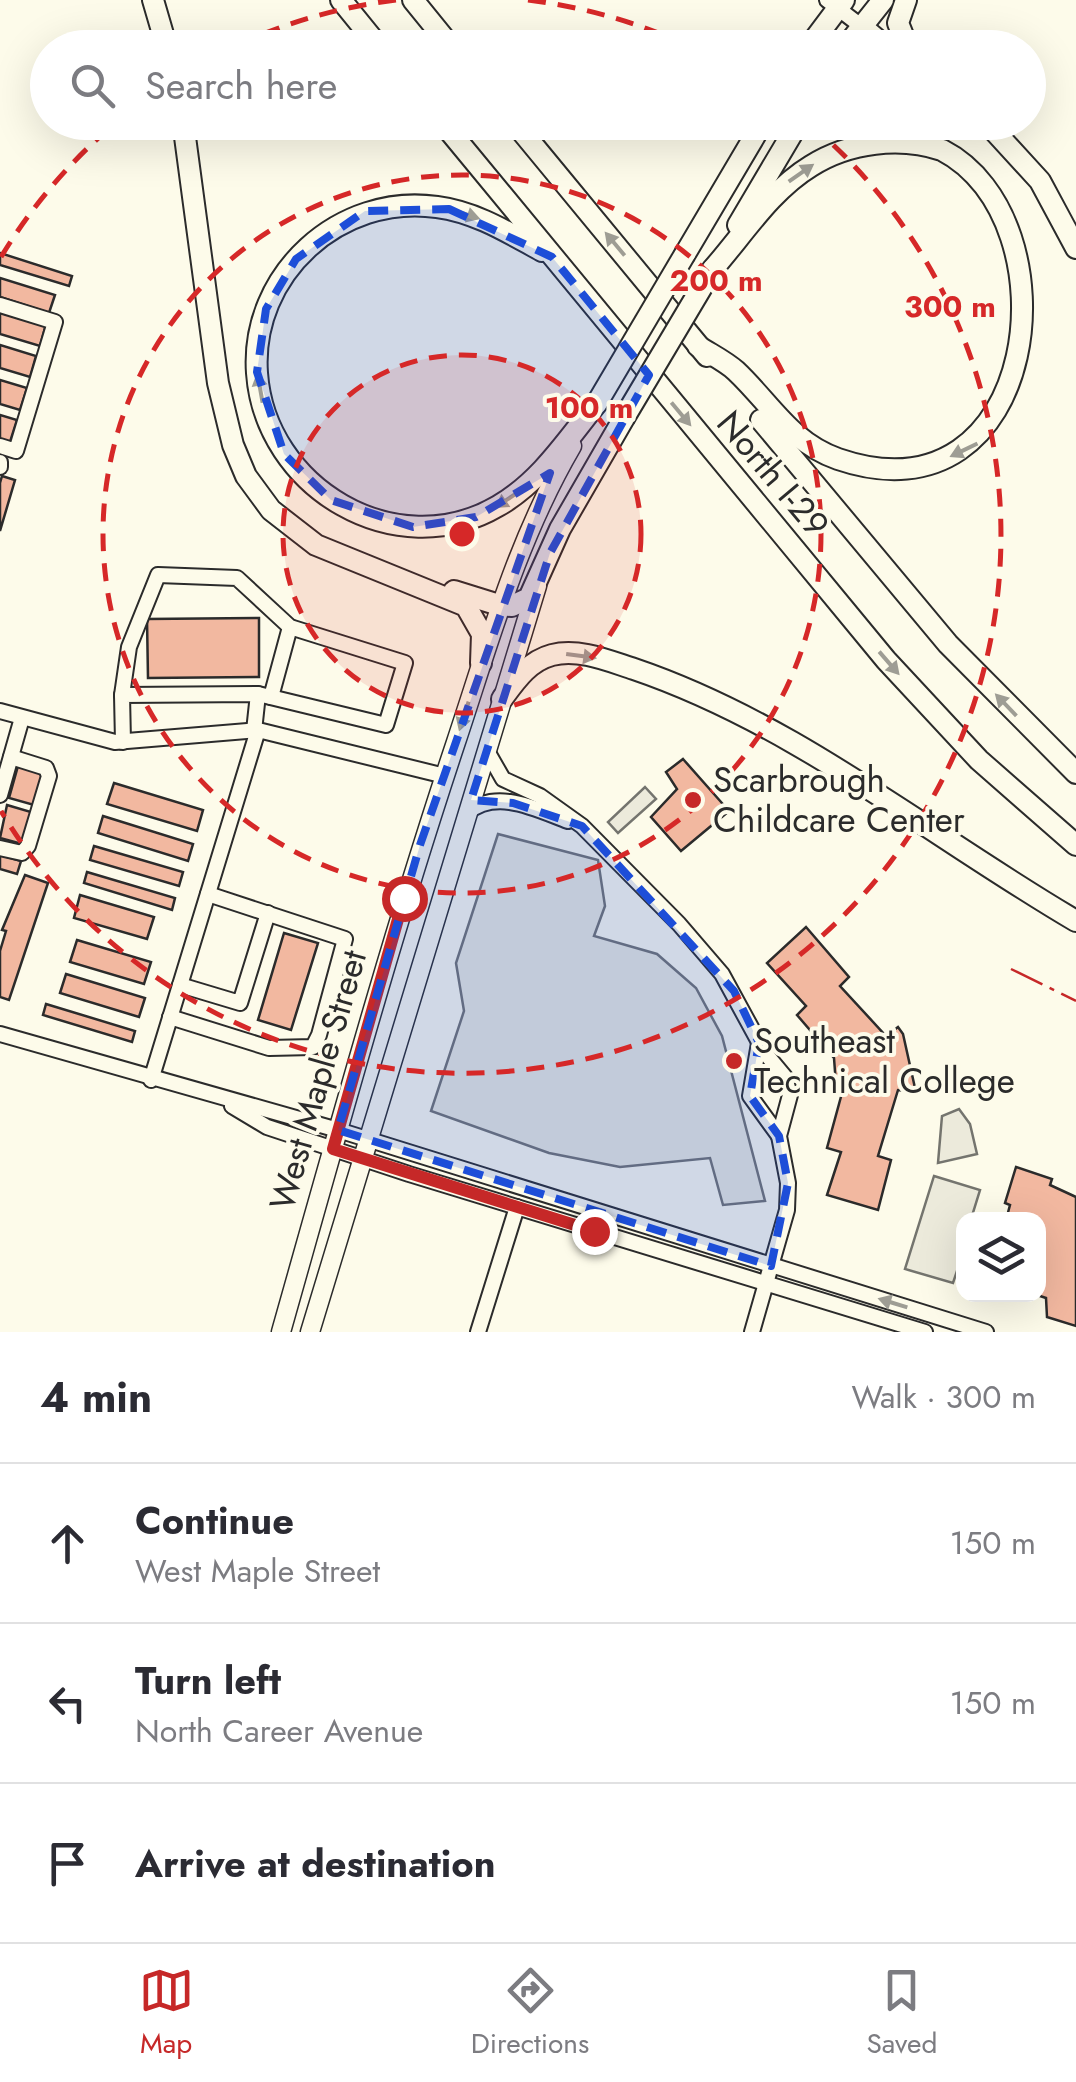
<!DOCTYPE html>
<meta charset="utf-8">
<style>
body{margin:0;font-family:Jost,sans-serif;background:#f2f2f3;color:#2b2b33}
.controls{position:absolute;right:30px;bottom:30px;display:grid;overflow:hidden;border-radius:20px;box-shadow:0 10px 40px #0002}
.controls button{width:90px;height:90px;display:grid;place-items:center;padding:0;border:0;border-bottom:2px solid #e1e1e2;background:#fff;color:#2b2b33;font:50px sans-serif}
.stop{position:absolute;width:30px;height:30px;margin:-22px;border:8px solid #c62828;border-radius:50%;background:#fff}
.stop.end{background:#c62828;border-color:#fff;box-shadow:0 2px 10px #0008}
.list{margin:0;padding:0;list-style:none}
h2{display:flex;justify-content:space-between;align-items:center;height:130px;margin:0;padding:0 40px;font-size:42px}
h2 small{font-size:32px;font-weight:400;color:#7c7c81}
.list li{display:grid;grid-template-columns:65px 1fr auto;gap:30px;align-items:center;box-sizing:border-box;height:160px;padding:0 40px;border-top:2px solid #e1e1e2}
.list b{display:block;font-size:38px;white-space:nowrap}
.list p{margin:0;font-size:32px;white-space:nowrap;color:#7c7c81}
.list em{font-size:32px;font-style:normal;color:#7c7c81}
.icon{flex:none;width:55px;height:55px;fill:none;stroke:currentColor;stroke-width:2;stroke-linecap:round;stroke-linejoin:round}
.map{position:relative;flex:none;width:1076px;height:1332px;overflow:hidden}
.search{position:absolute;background:#fff;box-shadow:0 10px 40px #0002;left:30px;right:30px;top:30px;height:110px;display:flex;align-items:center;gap:25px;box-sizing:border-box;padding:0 35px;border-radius:55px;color:#7c7c81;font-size:38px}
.sheet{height:610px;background:#fff}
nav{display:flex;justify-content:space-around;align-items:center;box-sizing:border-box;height:140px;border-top:2px solid #e1e1e2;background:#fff;font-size:28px;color:#7c7c81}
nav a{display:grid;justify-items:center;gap:5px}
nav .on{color:#c62828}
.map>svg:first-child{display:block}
.parking{fill:#eceadb;stroke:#74746e;stroke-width:2.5}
.building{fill:#f2b8a0;stroke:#2b2b2b;stroke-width:2.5}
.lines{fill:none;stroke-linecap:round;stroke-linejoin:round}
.minor-casing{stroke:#2b2b2b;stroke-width:18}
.major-casing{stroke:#2b2b2b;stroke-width:21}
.highway-casing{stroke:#2b2b2b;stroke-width:24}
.minor{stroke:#fdfbea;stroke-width:14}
.major{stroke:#fdfbea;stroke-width:18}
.highway{stroke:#fdfbea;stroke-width:20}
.highway-bridge-casing{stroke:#2b2b2b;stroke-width:24;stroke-linecap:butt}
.highway-bridge{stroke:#fdfbea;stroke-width:20}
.power{stroke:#c62828;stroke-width:2.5;stroke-dasharray:35 8 5 8;stroke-linecap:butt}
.oneway{fill:#9e9d94}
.route{stroke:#c62828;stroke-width:12}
.marked{fill:#1d4ed8;fill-opacity:0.2;stroke:#1d4ed8;stroke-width:8;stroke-dasharray:20 12;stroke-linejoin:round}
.ring{fill:none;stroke:#d62828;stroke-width:5;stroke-dasharray:18 12}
.poi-dot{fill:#c62828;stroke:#fdfbea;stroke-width:4}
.labels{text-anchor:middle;stroke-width:8;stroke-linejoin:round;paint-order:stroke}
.street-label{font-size:35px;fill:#2b2b2b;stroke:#fdfbea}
.poi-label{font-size:35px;fill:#2b2b2b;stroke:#fdfbea;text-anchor:start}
.centre{fill:#d62828;stroke:#fdfbea;stroke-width:5}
.ring-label{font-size:30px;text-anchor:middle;font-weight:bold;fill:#d62828;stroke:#fdfbea;stroke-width:8;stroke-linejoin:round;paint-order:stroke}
</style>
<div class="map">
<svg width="1076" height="1332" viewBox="0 0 1076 1332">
<rect width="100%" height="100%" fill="#fdfbea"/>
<g class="parking">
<path d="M 645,787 L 656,799 L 618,833 L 608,822 Z"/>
<path d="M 498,834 L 598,860 L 605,906 L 594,936 L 657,954 L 696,988 L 722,1036 L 765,1201 L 723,1205 L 710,1158 L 620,1167 L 549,1153 L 431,1111 L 464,1011 L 456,963 Z"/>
<path d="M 959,1109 L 970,1124 L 977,1154 L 938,1163 L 942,1116 Z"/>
<path d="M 934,1176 L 980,1190 L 971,1219 L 964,1220 L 963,1272 L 957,1271 L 953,1283 L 905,1269 Z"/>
</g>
<g class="building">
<path d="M 0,253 L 72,276 L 69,286 L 0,265 Z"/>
<path d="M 0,278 L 55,295 L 49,313 L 0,297 Z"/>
<path d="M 0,310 L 46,324 L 40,346 L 0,334 Z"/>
<path d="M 0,345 L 36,356 L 30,377 L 0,368 Z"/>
<path d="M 0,380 L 27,388 L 20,410 L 0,404 Z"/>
<path d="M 0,415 L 17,420 L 10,442 L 0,439 Z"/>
<path d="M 2,476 L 15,480 L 0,531 L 0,483 Z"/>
<path d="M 259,618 L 259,677 L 148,678 L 147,619 Z"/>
<path d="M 683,759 L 729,811 L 681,851 L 651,817 L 677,789 L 666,772 Z"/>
<path d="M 18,766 L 43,773 L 34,805 L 9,798 Z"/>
<path d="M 114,783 L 203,810 L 197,831 L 107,804 Z"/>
<path d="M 7,805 L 31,812 L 22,844 L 0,838 Z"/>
<path d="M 103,816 L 193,844 L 188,861 L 98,833 Z"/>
<path d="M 94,846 L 183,872 L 179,886 L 90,860 Z"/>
<path d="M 0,855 L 21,861 L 17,874 L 0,869 Z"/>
<path d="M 87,872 L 175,898 L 172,910 L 84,883 Z"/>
<path d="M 25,875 L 48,883 L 9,1000 L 0,997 L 0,951 L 6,931 L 2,930 Z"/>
<path d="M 80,895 L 154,917 L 147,939 L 74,918 Z"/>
<path d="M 806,927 L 849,977 L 840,986 L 886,1036 L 898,1027 L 903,1034 L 915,1088 L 914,1092 L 898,1090 L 878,1156 L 891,1160 L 878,1210 L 827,1195 L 841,1152 L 827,1148 L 842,1093 L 836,1085 L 834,1058 L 797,1015 L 806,1006 L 767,963 Z"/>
<path d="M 284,933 L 318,943 L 291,1030 L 258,1020 Z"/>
<path d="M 77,940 L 151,962 L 144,984 L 70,962 Z"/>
<path d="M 66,974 L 145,998 L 139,1017 L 60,993 Z"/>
<path d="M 46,1004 L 135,1031 L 132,1042 L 43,1015 Z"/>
<path d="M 1016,1167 L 1052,1179 L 1050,1185 L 1076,1197 L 1076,1326 L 1047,1317 L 1046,1298 L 1034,1294 L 1038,1294 L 1038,1220 L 1006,1220 L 1010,1205 L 1005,1203 Z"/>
</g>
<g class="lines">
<defs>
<g id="minor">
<path d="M 827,0 L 861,26"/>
<path d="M 0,305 L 55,322 L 16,451 L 0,446"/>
<path d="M 0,462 L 0,467"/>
<path d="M 122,695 L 129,647 L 158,575 L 237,578 L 290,627 L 405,663 L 386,725 L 258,694"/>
<path d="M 271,697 L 290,627"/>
<path d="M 0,711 L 115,742 L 258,730 L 445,776"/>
<path d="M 123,742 L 122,695 L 258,694 L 254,731"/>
<path d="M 487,751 L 503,779 L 540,796 L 582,826 L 679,924 L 722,974 L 765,1053 L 785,1077 L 790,1095 L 779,1136 L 788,1183 L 787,1210 L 752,1332"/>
<path d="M 0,795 L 22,718"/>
<path d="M 467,813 C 496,788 536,809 568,821"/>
<path d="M 0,848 L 22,853 L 28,846 L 49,776 L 46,768 L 11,757"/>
<path d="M 180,985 L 240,1003 L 268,913"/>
<path d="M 170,1017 L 269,1048 L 313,1047 L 319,1035 L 345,939 L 208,894"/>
<path d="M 0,1034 L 338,1130 L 986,1332"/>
<path d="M 759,1043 L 750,1096 L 779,1136"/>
<path d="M 151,1080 L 258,730"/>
<path d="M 232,1106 L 267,1127 L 409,1174 L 925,1332"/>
<path d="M 478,1332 L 517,1207"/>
</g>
<g id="major">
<path d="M 281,1332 C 337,1134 391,937 456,742 C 490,640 517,540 572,446"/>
<path d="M 310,1332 L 537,586"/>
</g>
<g id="highway">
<path d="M 153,0 L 167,48"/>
<path d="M 341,0 L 380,48"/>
<path d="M 413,0 L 452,48"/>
<path d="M 906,0 L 898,23 L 908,48"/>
<path d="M 861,26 L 887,48"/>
<path d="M 808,48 L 844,0"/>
<path d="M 845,48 L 883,0"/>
<path d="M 183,122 L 218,383 L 233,445 L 246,476 L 271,510 L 316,545 L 466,606 L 482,634 L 481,663"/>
<path d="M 442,122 L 886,660 L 979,760 L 1076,845"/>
<path d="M 514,122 L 707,356"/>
<path d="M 986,122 L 1040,181 L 1076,248"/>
<path d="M 738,225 L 799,122"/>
<path d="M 542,251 C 509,233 476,212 437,207 C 340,193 250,274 257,373 C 265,488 396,566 498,506 C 540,482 567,440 597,403"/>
<path d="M 685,254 L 763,122"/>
<path d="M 698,346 C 710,354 725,361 736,371 C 771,404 790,442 838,459 C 1042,529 1076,219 942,150 C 900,136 849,142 811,166 C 770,191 743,235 712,270"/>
<path d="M 761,420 L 948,644 L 1076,773"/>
<path d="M 454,591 L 499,605 L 512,606 L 529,598 L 560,529 L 624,418"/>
<path d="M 502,699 C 516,680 529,661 552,655 C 579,648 609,661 634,669 C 796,724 929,835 1076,921"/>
</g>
</defs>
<use href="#minor" class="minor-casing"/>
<use href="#major" class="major-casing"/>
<use href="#highway" class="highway-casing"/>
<use href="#minor" class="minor"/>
<use href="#major" class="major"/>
<use href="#highway" class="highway"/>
<defs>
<g id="highway-bridge">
<path d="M 597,403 L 685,254"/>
<path d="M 624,418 L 712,270"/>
</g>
</defs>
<use href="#highway-bridge" class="highway-bridge-casing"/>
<use href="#highway-bridge" class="highway-bridge"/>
<path class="power" d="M 1011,969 L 1076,1001"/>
</g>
<defs><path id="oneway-solid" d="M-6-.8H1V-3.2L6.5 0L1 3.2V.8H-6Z" transform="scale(2.5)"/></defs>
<g class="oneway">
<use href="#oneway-solid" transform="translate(801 173) rotate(-35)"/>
<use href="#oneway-solid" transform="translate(465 214) rotate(18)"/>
<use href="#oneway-solid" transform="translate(615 244) rotate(-130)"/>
<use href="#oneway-solid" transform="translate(260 388) rotate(-100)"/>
<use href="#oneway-solid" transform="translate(681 414) rotate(50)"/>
<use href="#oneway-solid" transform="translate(964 450) rotate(154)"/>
<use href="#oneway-solid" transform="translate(508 499) rotate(146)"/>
<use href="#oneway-solid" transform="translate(581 656) rotate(8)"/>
<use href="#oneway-solid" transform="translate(889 663) rotate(49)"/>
<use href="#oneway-solid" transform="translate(1006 705) rotate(-134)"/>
<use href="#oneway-solid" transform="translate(464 716) rotate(108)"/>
<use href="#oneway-solid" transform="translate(893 1303) rotate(-163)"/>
</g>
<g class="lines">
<path class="route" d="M 404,898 L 333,1149 L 594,1231"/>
</g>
<path class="marked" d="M 449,209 L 552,257 L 649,375 L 550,553 L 471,800 L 513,803 L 582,826 L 734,991 L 759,1043 L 750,1096 L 779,1136 L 788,1183 L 771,1266 L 338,1130 L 420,845 L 550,473 L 476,517 L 413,527 L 331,500 L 284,454 L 257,372 L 266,309 L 296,259 L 365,211 Z"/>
<circle cx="462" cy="534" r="179" fill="#d62828" fill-opacity=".12"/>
<g class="ring">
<circle cx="462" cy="534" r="179"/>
<circle cx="462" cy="534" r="359"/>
<path d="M1 257A538 538 0 0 1 113 125M235 46A538 538 0 0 1 396 0M528 0A538 538 0 0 1 689 46M811 125A538 538 0 1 1 1 811"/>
</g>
<g class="poi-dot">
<circle cx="693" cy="800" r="10"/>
<circle cx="734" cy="1061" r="10"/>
</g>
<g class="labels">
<g class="street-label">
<text transform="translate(773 474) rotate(50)" y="12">North I-29</text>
<text transform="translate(318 1080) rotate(-74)" y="12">West Maple Street</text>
</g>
<g class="poi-label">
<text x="713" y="792">Scarbrough<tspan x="713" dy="40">Childcare Center</tspan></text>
<text x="754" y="1053">Southeast<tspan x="754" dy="40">Technical College</tspan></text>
</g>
</g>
<circle cx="462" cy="534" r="15" class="centre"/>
<g class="ring-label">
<text x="716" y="291">200 m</text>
<text x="950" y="317">300 m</text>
<text x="589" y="418">100 m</text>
</g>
</svg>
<div class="controls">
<button><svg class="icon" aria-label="layers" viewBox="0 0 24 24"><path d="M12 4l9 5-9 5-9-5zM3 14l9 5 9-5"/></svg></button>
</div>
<div class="stop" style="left:404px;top:898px"></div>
<div class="stop end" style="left:594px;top:1231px"></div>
<div class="search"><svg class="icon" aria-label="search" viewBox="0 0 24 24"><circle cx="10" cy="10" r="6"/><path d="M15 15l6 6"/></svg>Search here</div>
</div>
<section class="sheet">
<h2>4 min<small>Walk · 300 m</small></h2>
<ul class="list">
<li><svg class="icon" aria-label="ahead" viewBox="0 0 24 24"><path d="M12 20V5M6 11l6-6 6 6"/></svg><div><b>Continue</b><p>West Maple Street</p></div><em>150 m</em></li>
<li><svg class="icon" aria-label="left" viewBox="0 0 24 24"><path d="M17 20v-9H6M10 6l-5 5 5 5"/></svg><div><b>Turn left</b><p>North Career Avenue</p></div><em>150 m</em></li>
<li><svg class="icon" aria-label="arrive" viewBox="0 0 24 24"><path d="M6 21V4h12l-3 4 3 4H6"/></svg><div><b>Arrive at destination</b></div></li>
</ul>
</section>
<nav>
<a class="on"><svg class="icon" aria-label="map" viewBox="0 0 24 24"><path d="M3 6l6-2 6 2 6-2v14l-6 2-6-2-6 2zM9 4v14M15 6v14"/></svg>Map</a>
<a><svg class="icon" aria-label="directions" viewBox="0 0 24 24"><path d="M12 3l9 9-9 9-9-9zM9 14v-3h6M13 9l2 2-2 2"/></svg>Directions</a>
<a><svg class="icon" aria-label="saved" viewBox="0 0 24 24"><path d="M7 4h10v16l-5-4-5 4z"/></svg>Saved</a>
</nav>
